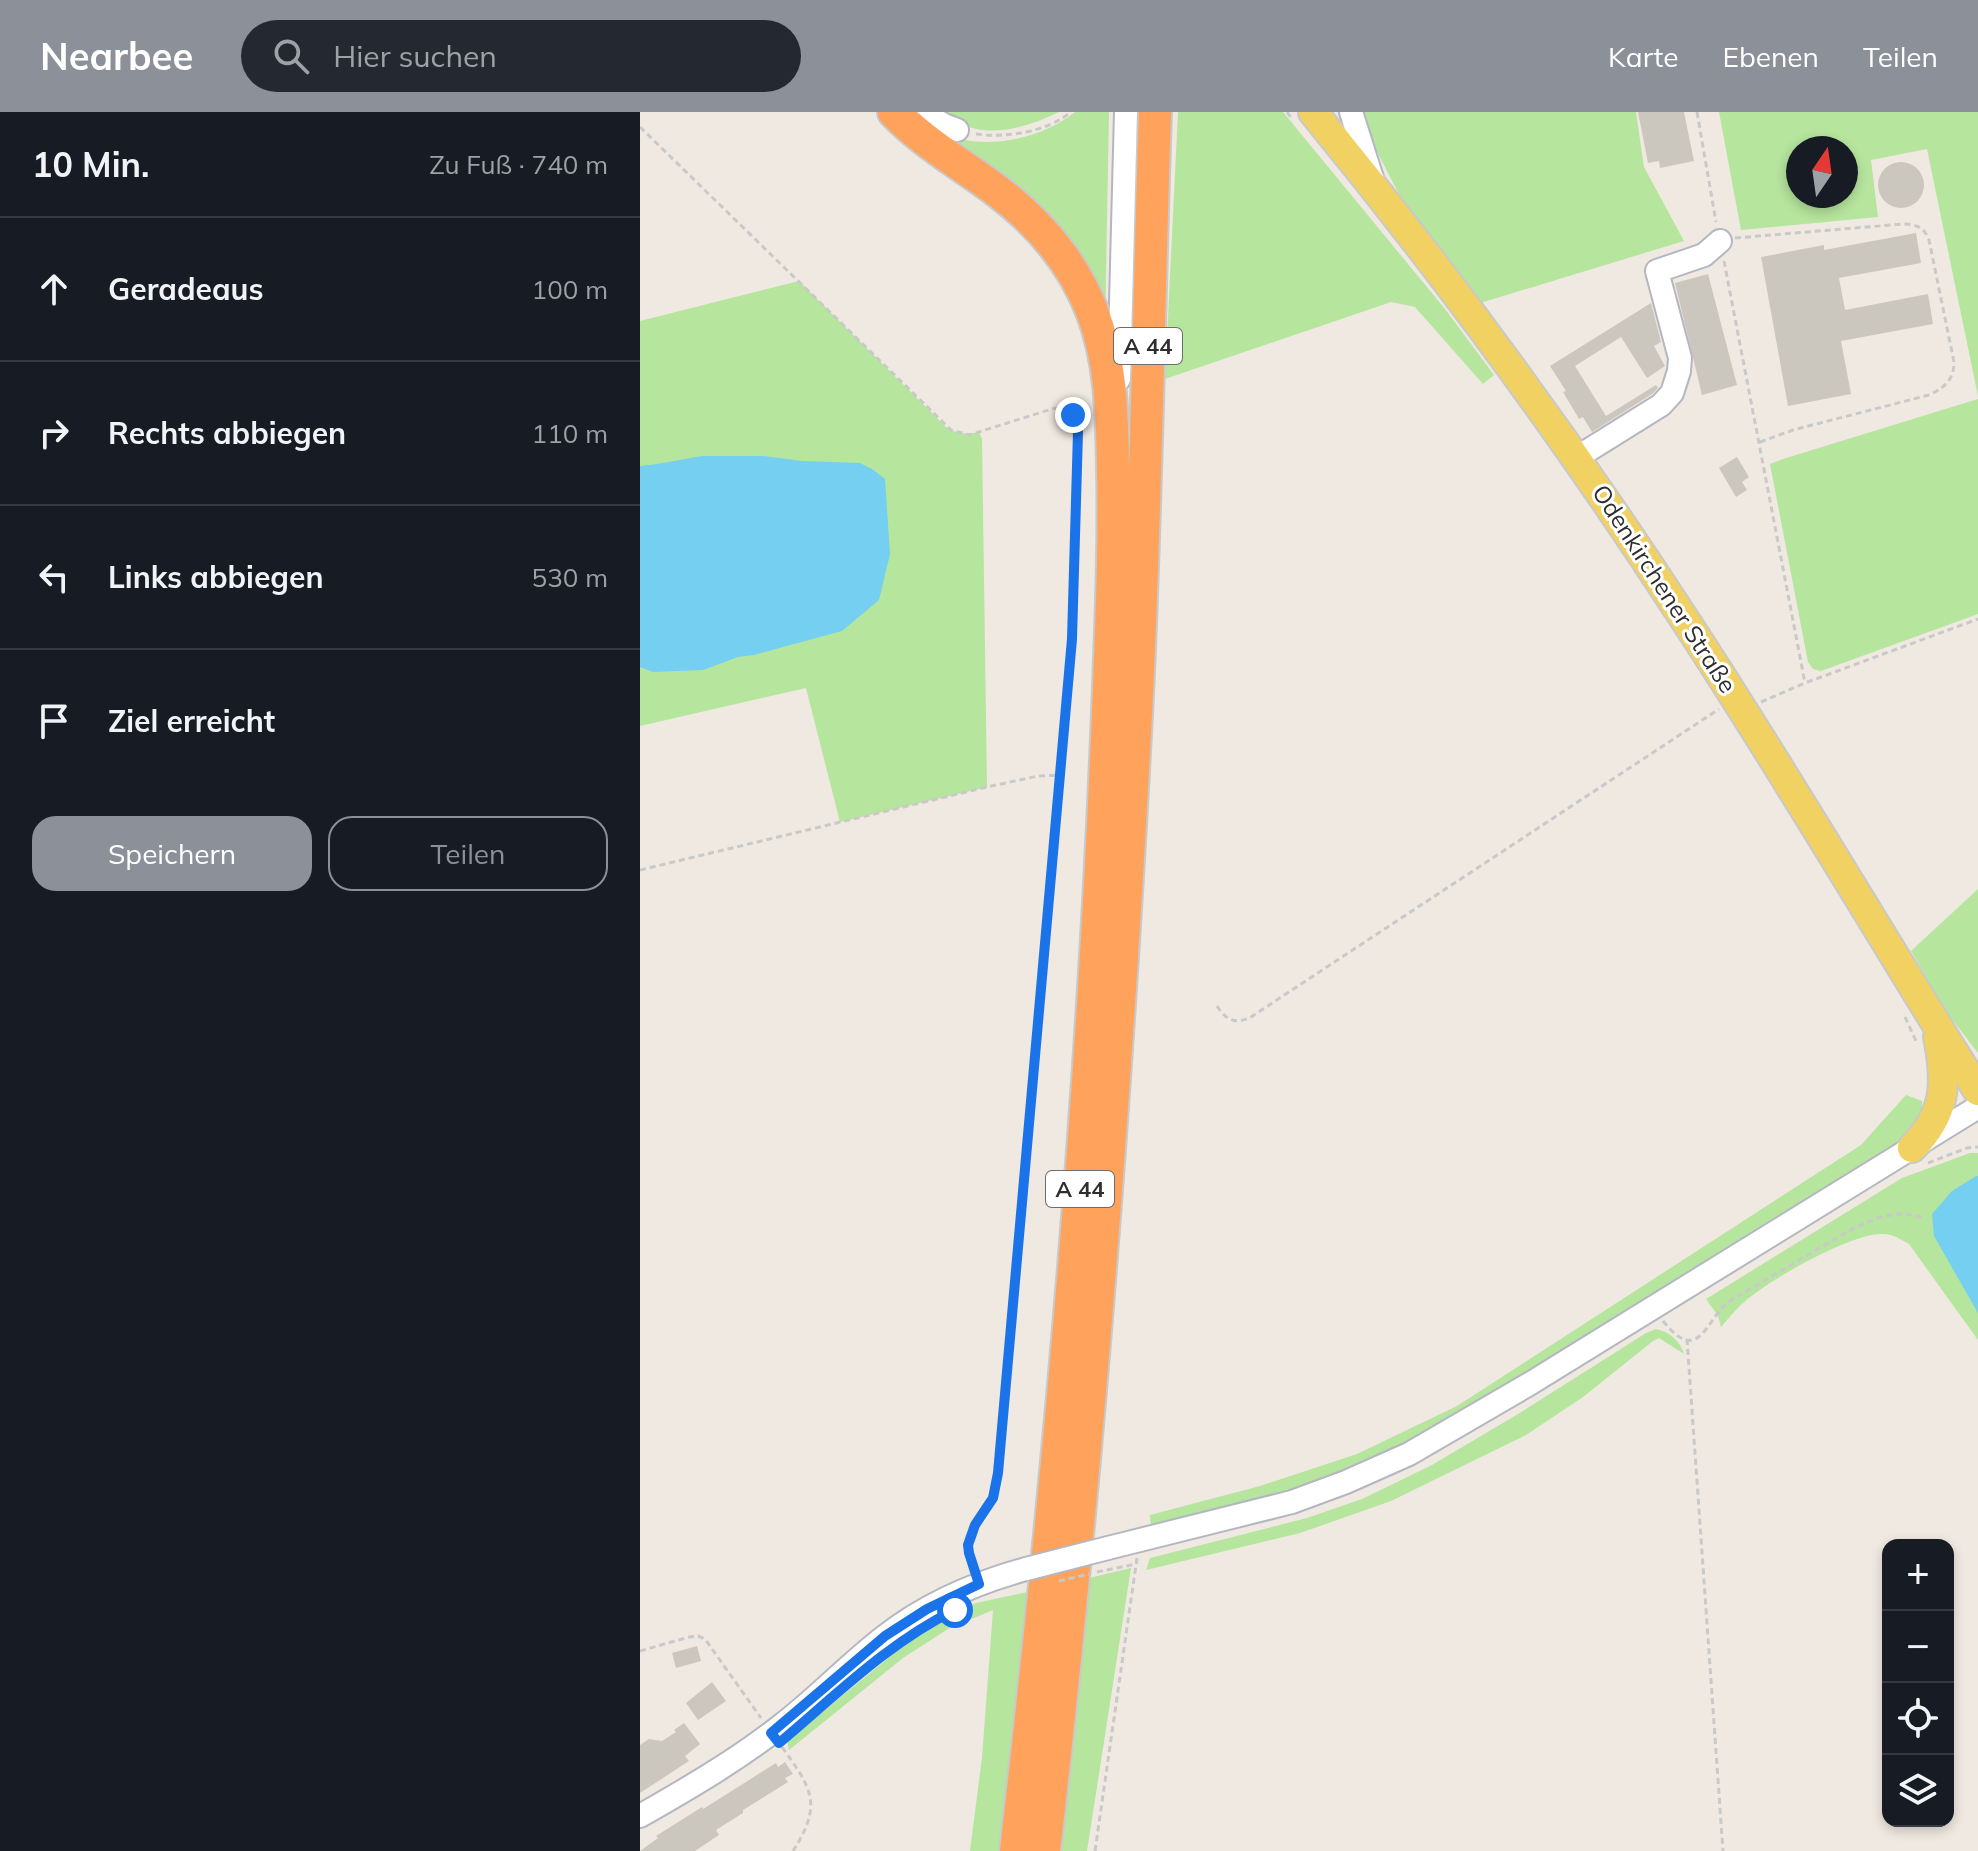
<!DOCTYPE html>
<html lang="de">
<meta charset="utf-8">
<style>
body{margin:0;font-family:Mulish,sans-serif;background:#242831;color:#f1f3f6}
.controls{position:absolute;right:24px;bottom:24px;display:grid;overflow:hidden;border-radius:16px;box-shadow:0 4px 12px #0003}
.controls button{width:72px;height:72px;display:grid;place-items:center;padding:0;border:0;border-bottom:2px solid #363941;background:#171b24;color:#f1f3f6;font:40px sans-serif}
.compass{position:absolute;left:1146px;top:24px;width:72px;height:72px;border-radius:50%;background:#171b24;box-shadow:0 4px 12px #0003;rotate:13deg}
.stop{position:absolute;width:24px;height:24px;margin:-18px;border:6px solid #1a73e8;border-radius:50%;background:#fff}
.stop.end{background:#1a73e8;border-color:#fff;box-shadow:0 2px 8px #0008}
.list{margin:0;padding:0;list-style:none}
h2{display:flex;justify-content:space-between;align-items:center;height:104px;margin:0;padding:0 32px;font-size:34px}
h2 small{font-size:26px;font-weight:400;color:#9ea1a6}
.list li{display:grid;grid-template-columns:52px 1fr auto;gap:24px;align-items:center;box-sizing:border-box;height:144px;padding:0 32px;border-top:2px solid #363941}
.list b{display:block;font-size:30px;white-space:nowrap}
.list em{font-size:26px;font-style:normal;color:#9ea1a6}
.actions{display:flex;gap:16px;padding:24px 32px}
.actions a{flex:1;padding:18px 0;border:2px solid #8c9099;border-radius:24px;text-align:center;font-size:28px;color:#8c9099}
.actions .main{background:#8c9099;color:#fff}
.icon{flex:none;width:44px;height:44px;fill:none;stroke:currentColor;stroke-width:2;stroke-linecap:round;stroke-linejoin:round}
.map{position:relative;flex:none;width:1338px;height:1739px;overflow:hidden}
header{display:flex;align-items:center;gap:48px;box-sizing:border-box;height:112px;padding:0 40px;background:#8c9099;color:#fff}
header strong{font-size:38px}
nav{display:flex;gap:44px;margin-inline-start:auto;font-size:28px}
.search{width:560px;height:72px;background:#242831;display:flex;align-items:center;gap:20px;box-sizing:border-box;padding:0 28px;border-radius:44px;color:#9ea1a6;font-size:30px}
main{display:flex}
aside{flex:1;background:#171b24}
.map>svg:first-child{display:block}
.green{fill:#b6e59e;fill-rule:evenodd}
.water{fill:#75cff0}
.building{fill:#cbc7bf}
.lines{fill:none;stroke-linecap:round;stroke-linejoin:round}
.minor-casing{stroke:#b4b7c1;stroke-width:26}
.major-casing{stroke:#c9c9c9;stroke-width:32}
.highway-casing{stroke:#c9c9c9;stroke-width:36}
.path{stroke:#c9c9c9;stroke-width:3;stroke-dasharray:6 4;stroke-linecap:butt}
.minor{stroke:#fff;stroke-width:22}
.major{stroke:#f2d163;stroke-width:28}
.highway{stroke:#ffa35c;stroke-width:32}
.minor-bridge-casing{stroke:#b4b7c1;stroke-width:26;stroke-linecap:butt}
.path-bridge{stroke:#c9c9c9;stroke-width:3;stroke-dasharray:6 4;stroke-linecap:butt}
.minor-bridge{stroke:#fff;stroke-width:22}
.route{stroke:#1a73e8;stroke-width:10}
.labels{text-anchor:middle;stroke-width:6;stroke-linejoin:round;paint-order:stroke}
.shield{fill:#fff;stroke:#6d6d6d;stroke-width:2}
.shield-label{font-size:22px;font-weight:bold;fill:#2e2e2e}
.street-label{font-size:24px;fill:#2e2e2e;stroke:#fff}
</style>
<header>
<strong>Nearbee</strong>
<div class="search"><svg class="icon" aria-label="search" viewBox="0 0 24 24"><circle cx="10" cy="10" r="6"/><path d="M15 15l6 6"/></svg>Hier suchen</div>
<nav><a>Karte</a><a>Ebenen</a><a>Teilen</a></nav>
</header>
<main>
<aside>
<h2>10 Min.<small>Zu Fuß · 740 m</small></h2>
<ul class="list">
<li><svg class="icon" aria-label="ahead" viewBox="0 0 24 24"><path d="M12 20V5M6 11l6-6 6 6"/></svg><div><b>Geradeaus</b></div><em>100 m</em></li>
<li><svg class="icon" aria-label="right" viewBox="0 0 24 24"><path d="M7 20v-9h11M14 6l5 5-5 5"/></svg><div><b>Rechts abbiegen</b></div><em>110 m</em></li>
<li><svg class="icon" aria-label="left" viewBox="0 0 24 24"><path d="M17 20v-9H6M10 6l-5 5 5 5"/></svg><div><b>Links abbiegen</b></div><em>530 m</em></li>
<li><svg class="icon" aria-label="arrive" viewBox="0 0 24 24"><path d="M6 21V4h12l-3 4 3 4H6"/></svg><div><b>Ziel erreicht</b></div></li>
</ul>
<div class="actions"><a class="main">Speichern</a><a>Teilen</a></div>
</aside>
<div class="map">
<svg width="1338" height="1739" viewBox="0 0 1338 1739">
<rect width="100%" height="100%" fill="#efe9e1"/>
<g class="green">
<path d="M 293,0 L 419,0 C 397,11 367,21 343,18 C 325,16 309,7 293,0 Z"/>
<path d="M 435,0 L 469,0 L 465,218 L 440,160 L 295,17 C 304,20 315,26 325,28 C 361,35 407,23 435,0 Z"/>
<path d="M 538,0 L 643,0 L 805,197 L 854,263 L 843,272 L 775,195 L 751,190 L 525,267 Z"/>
<path d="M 720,0 L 996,0 L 1004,55 L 1044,129 L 837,192 L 761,86 L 723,13 Z"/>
<path d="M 1079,0 L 1338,0 L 1338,284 L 1287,37 L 1231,48 L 1238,105 L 1101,118 ZM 1158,36 L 1206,36 L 1206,84 L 1158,84 Z"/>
<path d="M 159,169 L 306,315 C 317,322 326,323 339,320 L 342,327 L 347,675 L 200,710 L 166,576 L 0,614 L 0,209 Z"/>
<path d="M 1338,287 L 1338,502 L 1181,559 L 1173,557 L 1168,550 L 1130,352 L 1143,347 Z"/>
<path d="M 1338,777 L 1338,941 L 1305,898 L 1271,839 Z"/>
<path d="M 1266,983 L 1282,989 L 1283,1010 L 1260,1030 L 781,1326 L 638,1388 L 511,1417 L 510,1403 L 620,1374 L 717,1342 L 817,1294 L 1221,1033 Z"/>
<path d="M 1330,1041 L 1338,1041 L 1338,1228 L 1269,1132 C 1260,1127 1252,1121 1241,1122 C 1209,1122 1125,1170 1102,1192 C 1094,1199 1088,1207 1081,1215 L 1078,1204 L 1066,1187 L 1262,1066 Z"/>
<path d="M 1016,1217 C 1030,1220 1040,1229 1044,1242 L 1019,1226 L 1013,1229 L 943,1285 L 886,1323 L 751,1389 L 660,1421 L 506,1458 L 510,1446 L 667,1406 L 722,1387 L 792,1353 L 878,1302 L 1006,1221 Z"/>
<path d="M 491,1456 L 447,1739 L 419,1739 L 449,1466 Z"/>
<path d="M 392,1479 L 362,1739 L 330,1739 L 342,1646 L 353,1498 L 308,1517 L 263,1546 L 149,1638 L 147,1629 L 279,1521 L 319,1499 L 336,1491 Z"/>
</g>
<g class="water">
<path d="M 62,344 L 123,344 L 162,349 L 220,351 L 232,357 L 245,367 L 250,442 L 239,488 L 202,519 L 114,543 L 98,545 L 63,558 L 13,560 L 0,555 L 0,354 L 17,352 Z"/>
<path d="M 1336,1064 L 1338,1064 L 1338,1201 L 1294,1124 L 1292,1102 L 1312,1079 Z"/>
</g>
<g class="building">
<path d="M 998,0 L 1044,0 L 1054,49 L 1020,56 L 1019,49 L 1008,51 Z"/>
<circle cx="1261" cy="73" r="23"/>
<path d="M 1276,121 L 1281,151 L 1199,166 L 1205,198 L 1288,182 L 1293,212 L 1201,229 L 1211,282 L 1148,294 L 1121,145 L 1184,133 L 1184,138 Z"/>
<path d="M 1068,162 L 1097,273 L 1062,283 L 1035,171 Z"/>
<path d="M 1011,191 L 1021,230 L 1014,234 L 1025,254 L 1007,266 L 981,225 L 935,254 L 966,304 L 1016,273 L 1018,276 L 1012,282 L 952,320 L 943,305 L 939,307 L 923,280 L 926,279 L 910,254 Z"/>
<path d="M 1097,345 L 1109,365 L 1102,370 L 1107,378 L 1096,385 L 1079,356 Z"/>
<path d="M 57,1534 L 61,1549 L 36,1556 L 32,1541 Z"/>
<path d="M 72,1570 L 86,1589 L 58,1608 L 46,1591 Z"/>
<path d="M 44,1611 L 60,1632 L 45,1644 L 49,1649 L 0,1681 L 0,1633 L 9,1627 L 22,1629 L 36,1620 L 34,1618 Z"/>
<path d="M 145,1650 L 153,1662 L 145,1666 L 148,1670 L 103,1698 L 103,1701 L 76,1718 L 79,1723 L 55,1739 L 0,1739 L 18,1726 L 16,1724 L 62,1695 L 63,1697 L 136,1651 L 138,1655 Z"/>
</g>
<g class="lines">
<defs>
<g id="minor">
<path d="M 282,0 L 304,13 L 317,18"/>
<path d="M 711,0 L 732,66"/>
<path d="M 479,267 L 486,0"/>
<path d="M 936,346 L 1021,293 L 1032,281 L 1039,259 L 1040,246 L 1017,159 L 1064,143 L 1080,129"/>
<path d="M 468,1436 L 652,1390 L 706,1370 L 769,1342 L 891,1271 L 1338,995"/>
<path d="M 0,1704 C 49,1676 99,1647 143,1612 C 178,1585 209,1552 244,1525 C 286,1492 335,1471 386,1457"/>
</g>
<g id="major">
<path d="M 673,0 C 805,161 928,328 1041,502 C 1144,658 1238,820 1338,979"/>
<path d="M 1272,1036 C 1307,1001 1307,971 1298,925"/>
</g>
<g id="highway">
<path d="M 254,0 C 284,31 321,52 356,78 C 399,110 432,148 452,199 C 471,248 472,300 473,353 C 475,436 471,518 468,601 C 453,981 420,1361 376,1739"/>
<path d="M 404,1739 C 447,1368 475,995 495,622 C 506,415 508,207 515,0"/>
</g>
</defs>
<use href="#minor" class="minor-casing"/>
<use href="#major" class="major-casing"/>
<use href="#highway" class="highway-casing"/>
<g class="path">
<path d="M 647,0 L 653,8"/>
<path d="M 1057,0 L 1076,110"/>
<path d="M 0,15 L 311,318 L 329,323 L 415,296 C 427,298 434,302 438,314 L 432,527 L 358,1361 L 353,1386 L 330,1425 L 328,1437 L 334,1456"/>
<path d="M 336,22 C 368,26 406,20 431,0"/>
<path d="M 1095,126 L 1263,112 C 1276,112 1285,116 1289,128 L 1314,250 C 1314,268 1304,276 1289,283 L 1153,318 L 1120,330"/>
<path d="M 1084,149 L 1165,571"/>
<path d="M 1121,590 L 1165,571 L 1338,507"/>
<path d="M 0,758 L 347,675 L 398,664 L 419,663"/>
<path d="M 577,894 C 586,908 595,913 611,905 L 1079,597"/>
<path d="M 1265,905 L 1277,931"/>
<path d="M 1288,1051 L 1327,1036 L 1338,1035"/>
<path d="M 1023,1209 C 1059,1254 1065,1209 1088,1190 L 1212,1117 C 1237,1105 1257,1097 1284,1106"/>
<path d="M 1047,1227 L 1083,1739"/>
<path d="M 457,1460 L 496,1452"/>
<path d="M 0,1539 L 49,1525 L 58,1524 L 65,1527 L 121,1606"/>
<path d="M 142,1635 C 172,1677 183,1692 153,1739"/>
<path d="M 455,1739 L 497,1446"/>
</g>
<use href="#minor" class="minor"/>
<use href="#major" class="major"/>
<use href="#highway" class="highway"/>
<defs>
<path id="minor-bridge" d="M 386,1457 L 468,1436"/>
</defs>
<use href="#minor-bridge" class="minor-bridge-casing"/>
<path class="path-bridge" d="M 419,1469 L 449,1462"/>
<use href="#minor-bridge" class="minor-bridge"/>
</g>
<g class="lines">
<path class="route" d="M 315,1498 C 249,1530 195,1584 139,1631 L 131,1621 L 245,1524 L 287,1497 L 339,1472 L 329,1441 L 328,1433 L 335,1413 L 353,1386 L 358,1361 L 432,527 L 438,320 L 436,309 L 433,303"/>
</g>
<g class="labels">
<g class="shield">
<rect x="474" y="216" width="68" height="36" rx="6"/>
<rect x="406" y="1059" width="68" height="36" rx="6"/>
</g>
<g class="shield-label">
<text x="508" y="242">A 44</text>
<text x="440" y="1085">A 44</text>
</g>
<g class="street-label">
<text transform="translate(1024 477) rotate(57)" y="8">Odenkirchener Straße</text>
</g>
</g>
</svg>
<div class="controls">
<button>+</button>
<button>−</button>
<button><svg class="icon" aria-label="locate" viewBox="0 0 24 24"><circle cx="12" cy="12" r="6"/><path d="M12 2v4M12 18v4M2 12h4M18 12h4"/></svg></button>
<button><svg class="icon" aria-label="layers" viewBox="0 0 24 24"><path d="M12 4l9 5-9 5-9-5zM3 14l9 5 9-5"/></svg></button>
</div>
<svg class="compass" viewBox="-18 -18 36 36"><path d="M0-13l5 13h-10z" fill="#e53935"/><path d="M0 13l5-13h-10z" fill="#9ea1a6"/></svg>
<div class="stop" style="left:315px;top:1498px"></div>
<div class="stop end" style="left:433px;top:303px"></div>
</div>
</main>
